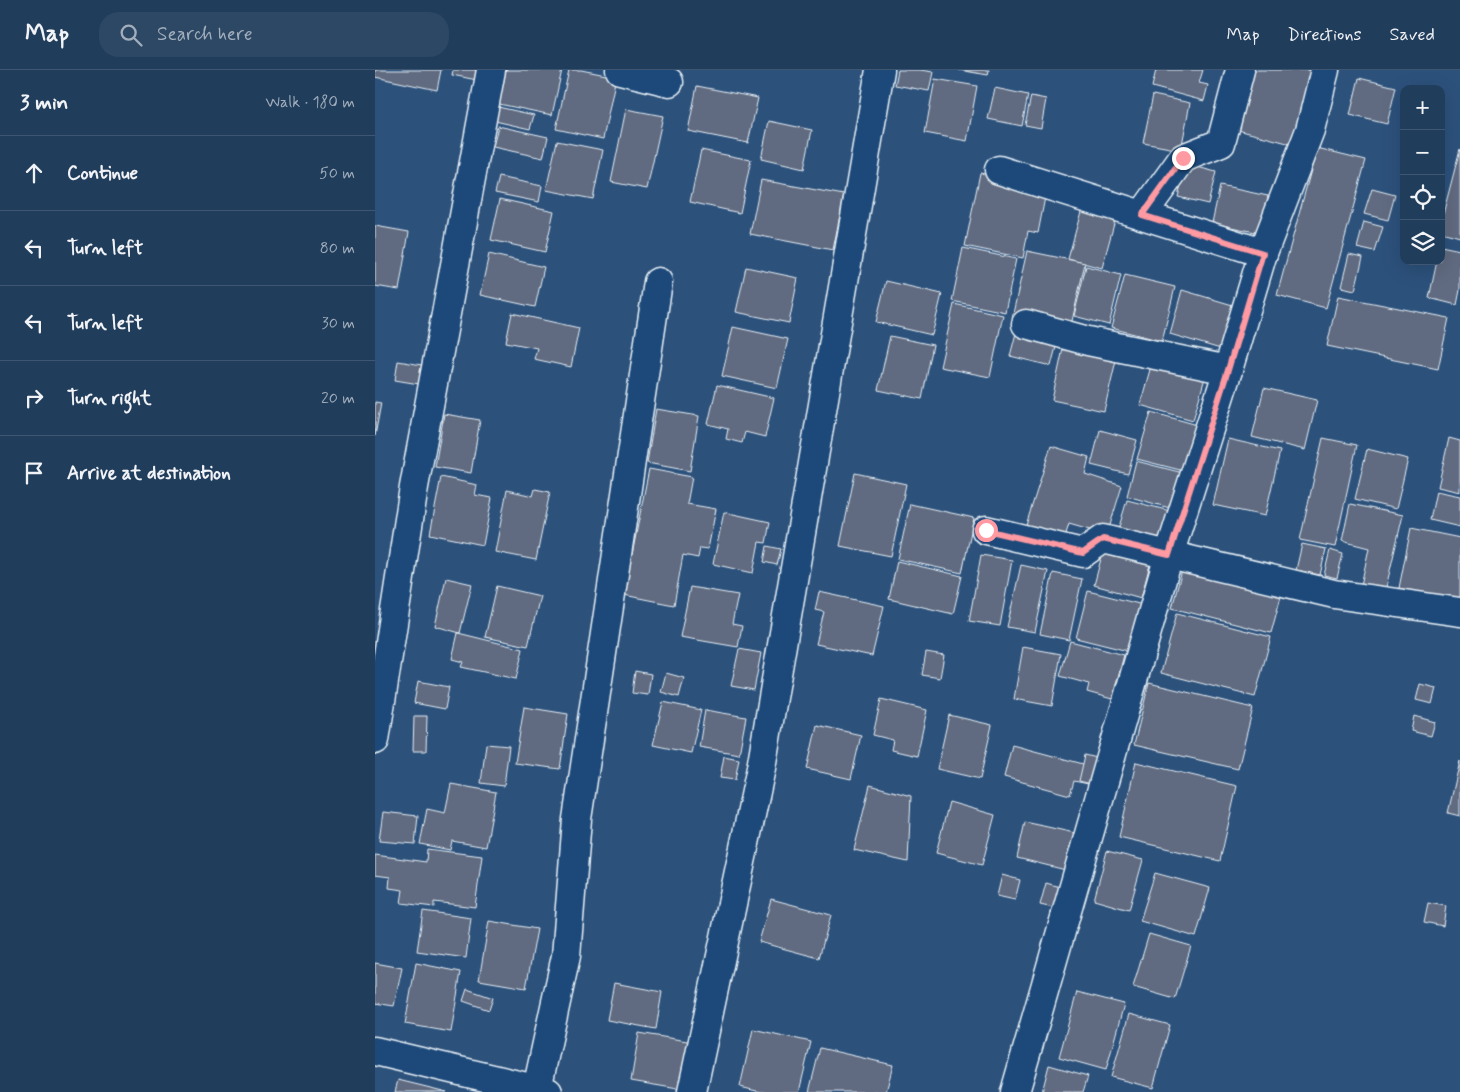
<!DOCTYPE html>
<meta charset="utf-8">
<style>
body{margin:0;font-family:Mynerve,sans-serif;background:#2d4865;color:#f1f3f6}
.controls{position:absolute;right:15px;top:15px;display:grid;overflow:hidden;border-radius:10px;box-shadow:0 5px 20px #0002}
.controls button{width:45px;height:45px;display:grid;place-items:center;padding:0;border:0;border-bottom:1px solid #3e5672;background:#213d5c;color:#f1f3f6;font:25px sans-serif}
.stop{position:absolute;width:15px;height:15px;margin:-11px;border:4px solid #ff9aa2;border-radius:50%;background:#fff}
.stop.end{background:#ff9aa2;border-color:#fff;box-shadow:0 1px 5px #0008}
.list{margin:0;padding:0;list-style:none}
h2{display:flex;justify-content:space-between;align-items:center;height:65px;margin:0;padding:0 20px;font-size:21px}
h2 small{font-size:16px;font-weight:400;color:#a2aebb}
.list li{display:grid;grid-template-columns:32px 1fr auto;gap:15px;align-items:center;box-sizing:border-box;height:75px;padding:0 20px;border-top:1px solid #3e5672}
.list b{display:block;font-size:19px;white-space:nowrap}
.list em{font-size:16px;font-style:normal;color:#a2aebb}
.icon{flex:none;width:28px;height:28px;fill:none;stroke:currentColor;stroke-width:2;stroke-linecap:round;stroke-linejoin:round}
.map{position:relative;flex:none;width:1085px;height:1022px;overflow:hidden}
header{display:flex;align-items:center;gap:30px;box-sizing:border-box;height:70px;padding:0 25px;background:#213d5c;border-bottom:1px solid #3e5672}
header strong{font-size:24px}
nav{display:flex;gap:28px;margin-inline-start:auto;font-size:18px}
.search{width:350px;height:45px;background:#2d4865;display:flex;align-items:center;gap:12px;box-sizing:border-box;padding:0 18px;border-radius:20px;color:#a2aebb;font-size:19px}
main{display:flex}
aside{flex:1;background:#213d5c}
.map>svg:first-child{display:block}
.building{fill:#606b80;stroke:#e8f1f8}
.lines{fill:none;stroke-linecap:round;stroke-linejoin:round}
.minor-casing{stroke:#e8f1f8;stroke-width:31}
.minor{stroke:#1f4a7a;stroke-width:28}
.route{stroke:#ff9aa2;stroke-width:6}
</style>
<header>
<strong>Map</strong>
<div class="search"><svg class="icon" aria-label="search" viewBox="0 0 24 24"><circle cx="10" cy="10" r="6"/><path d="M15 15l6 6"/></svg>Search here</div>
<nav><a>Map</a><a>Directions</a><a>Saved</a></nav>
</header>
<main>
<aside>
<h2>3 min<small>Walk · 180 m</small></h2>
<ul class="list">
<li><svg class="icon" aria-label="ahead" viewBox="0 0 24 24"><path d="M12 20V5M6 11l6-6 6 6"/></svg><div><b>Continue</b></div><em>50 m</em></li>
<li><svg class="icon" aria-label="left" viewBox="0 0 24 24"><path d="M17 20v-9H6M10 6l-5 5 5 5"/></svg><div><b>Turn left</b></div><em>80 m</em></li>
<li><svg class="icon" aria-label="left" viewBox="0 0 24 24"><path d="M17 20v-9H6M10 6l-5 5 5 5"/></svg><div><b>Turn left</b></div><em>30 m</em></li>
<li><svg class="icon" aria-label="right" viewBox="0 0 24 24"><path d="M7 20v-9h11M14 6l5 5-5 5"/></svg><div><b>Turn right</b></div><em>20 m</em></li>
<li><svg class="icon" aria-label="arrive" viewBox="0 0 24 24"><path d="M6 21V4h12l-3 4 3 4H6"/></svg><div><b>Arrive at destination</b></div></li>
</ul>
</aside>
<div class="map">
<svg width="1085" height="1022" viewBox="0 0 1085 1022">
<rect width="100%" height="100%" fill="#2c517b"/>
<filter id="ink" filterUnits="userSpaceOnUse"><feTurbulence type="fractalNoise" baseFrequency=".02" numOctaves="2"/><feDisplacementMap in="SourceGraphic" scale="10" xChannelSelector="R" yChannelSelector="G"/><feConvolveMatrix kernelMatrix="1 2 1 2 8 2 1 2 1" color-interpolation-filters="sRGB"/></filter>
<g filter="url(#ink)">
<g class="building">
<path d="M 0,0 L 66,0 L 62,20 L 0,7 Z"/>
<path d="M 78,0 L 105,0 L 102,10 L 77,5 Z"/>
<path d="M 131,0 L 187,0 L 177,45 L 124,34 Z"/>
<path d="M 194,0 L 206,0 L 241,7 L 228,69 L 181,59 Z"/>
<path d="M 523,0 L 545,0 L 558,2 L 554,21 L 520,15 Z"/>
<path d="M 584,0 L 614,0 L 613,5 Z"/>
<path d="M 781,0 L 828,0 L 824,13 L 833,15 L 829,31 L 777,17 Z"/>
<path d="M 875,0 L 940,0 L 920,75 L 859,59 Z"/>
<path d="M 984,8 L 1021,17 L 1012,54 L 975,45 Z"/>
<path d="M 560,9 L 602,16 L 592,71 L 550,63 Z"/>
<path d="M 322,16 L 383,28 L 373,73 L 313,61 Z"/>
<path d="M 620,18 L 653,25 L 647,56 L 613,49 Z"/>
<path d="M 778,25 L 815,33 L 806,80 L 768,73 Z"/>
<path d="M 656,26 L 671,29 L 666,58 L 650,55 Z"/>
<path d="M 123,37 L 159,45 L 155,59 L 120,51 Z"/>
<path d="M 251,39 L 288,46 L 272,119 L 236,112 Z"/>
<path d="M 394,51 L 437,60 L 429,99 L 386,89 Z"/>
<path d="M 123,56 L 173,67 L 168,88 L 118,77 Z"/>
<path d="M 182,71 L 228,80 L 218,129 L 171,120 Z"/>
<path d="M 942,78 L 991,90 L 951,238 L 902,225 Z"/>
<path d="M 1085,79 L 1085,167 L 1066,162 L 1066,152 Z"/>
<path d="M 326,80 L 376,90 L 365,143 L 315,132 Z"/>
<path d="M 811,94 L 841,102 L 833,134 L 803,127 Z"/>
<path d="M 605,103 L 672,117 L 663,163 L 653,161 L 648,188 L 590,176 Z"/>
<path d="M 124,107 L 167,116 L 164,132 L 120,123 Z"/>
<path d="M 386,110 L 469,125 L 458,180 L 375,164 Z"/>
<path d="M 845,116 L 893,126 L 885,163 L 837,153 Z"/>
<path d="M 997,119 L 1020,125 L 1013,150 L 989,144 Z"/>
<path d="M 125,129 L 179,141 L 170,182 L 116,170 Z"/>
<path d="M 708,134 L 742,143 L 727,198 L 693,189 Z"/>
<path d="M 989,152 L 1008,157 L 1000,182 L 982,178 Z"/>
<path d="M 0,156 L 34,162 L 24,220 L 0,216 Z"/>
<path d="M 1066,176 L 1085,180 L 1085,220 L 1082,235 L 1054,228 L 1062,191 L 1066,191 Z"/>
<path d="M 588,178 L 641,189 L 630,242 L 577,231 Z"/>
<path d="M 652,181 L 710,193 L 695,260 L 637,248 Z"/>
<path d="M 114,184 L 169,197 L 160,237 L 105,225 Z"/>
<path d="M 974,184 L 988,187 L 980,220 L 966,217 Z"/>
<path d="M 711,196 L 746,205 L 734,255 L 699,246 Z"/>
<path d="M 371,197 L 423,208 L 414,253 L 361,242 Z"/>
<path d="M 750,205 L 800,217 L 787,271 L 736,258 Z"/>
<path d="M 511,211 L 567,224 L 557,265 L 501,252 Z"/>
<path d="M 807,220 L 861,236 L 849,280 L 795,264 Z"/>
<path d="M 963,226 L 1074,248 L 1063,299 L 952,276 Z"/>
<path d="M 579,234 L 628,245 L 615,307 L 565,297 Z"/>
<path d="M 137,243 L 204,258 L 196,297 L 159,289 L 162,278 L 131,272 Z"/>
<path d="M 358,257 L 413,269 L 402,318 L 347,306 Z"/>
<path d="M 641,263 L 682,273 L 676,296 L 635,286 Z"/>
<path d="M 515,266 L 558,275 L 547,329 L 503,320 Z"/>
<path d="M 689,274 L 742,286 L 729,341 L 677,330 Z"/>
<path d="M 778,289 L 831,304 L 818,350 L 765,335 Z"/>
<path d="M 23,291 L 53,296 L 50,315 L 20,310 Z"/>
<path d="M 342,315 L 399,328 L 390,367 L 370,362 L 367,373 L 351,369 L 353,359 L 333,354 Z"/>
<path d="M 889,318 L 942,330 L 930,380 L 877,367 Z"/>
<path d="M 0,332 L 6,333 L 0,366 Z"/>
<path d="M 281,339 L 324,346 L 315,401 L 272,393 Z"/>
<path d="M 776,342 L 826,356 L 813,402 L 762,389 Z"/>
<path d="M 69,344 L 105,350 L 96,403 L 60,397 Z"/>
<path d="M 725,360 L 762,370 L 753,404 L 716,395 Z"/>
<path d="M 948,368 L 982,375 L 960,477 L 925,470 Z"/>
<path d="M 1074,368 L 1085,371 L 1085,422 L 1063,417 Z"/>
<path d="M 853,369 L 905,381 L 890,446 L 838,435 Z"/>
<path d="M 676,376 L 714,387 L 710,404 L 747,416 L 732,465 L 694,454 L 690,467 L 651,455 Z"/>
<path d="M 992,379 L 1033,389 L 1021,439 L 980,429 Z"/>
<path d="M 761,391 L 812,404 L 802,440 L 752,426 Z"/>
<path d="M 274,399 L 317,407 L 312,434 L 341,439 L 333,479 L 325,478 L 323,488 L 308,485 L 299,535 L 249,525 Z"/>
<path d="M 480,403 L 531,414 L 516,486 L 465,476 Z"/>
<path d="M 66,407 L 102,415 L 100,425 L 117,428 L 108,475 L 55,464 Z"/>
<path d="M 160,419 L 175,422 L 161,490 L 120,482 L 132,420 L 158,426 Z"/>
<path d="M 1061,421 L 1085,426 L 1085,457 L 1055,450 Z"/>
<path d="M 752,430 L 795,441 L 784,479 L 741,467 Z"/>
<path d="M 535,434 L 599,448 L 587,503 L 523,489 Z"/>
<path d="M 975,434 L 1028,445 L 1009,526 L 985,520 L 994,478 L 967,471 Z"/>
<path d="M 349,442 L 395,452 L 391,473 L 384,472 L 378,503 L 338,494 Z"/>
<path d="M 1036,458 L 1085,468 L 1085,530 L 1024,518 Z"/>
<path d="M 730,474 L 777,487 L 766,528 L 719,515 Z"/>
<path d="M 927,474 L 951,479 L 945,505 L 921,500 Z"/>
<path d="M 392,476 L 406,479 L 402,495 L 389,492 Z"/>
<path d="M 955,480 L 968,484 L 962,508 L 949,505 Z"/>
<path d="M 606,485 L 637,490 L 625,556 L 594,551 Z"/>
<path d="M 522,491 L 587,506 L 578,544 L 514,529 Z"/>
<path d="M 809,493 L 908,519 L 896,563 L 797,538 Z"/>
<path d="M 646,495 L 673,501 L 660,562 L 632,557 Z"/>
<path d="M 678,503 L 707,509 L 694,570 L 665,564 Z"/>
<path d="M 71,508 L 97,514 L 85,563 L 60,556 Z"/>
<path d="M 122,516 L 165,526 L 153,576 L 110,567 Z"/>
<path d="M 315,517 L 363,525 L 357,554 L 367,556 L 363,577 L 305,567 Z"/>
<path d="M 713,521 L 768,535 L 757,582 L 701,568 Z"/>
<path d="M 444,522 L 509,536 L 497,586 L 441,574 L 449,542 L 440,540 Z"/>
<path d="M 802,543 L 896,567 L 880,627 L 786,603 Z"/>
<path d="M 83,563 L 148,579 L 141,609 L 86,597 L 88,592 L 77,589 Z"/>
<path d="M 695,571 L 749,585 L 737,629 L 712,622 L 714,614 L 685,606 Z"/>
<path d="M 648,577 L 686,584 L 677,636 L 639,629 Z"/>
<path d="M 364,579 L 386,583 L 379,620 L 356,616 Z"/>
<path d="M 551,582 L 569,585 L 565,608 L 547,605 Z"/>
<path d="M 260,601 L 276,604 L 273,625 L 257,623 Z"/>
<path d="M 291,603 L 309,608 L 304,627 L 286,622 Z"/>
<path d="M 43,611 L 74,617 L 70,639 L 39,633 Z"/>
<path d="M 774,613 L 878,638 L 863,699 L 759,675 Z"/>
<path d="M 1045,614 L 1061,618 L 1057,634 L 1041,630 Z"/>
<path d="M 506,629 L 552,640 L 542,686 L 516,680 L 518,670 L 498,665 Z"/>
<path d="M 288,632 L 326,640 L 316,683 L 278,675 Z"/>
<path d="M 149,637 L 193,644 L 185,699 L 140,693 Z"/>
<path d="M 330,640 L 371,647 L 364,684 L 324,677 Z"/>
<path d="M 574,645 L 617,655 L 605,709 L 562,699 Z"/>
<path d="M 39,646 L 52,646 L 51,681 L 38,681 Z"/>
<path d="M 1039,646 L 1060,652 L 1056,666 L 1036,661 Z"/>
<path d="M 442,655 L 486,665 L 476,709 L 432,699 Z"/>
<path d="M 111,674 L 134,676 L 129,716 L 106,713 Z"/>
<path d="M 637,675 L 727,699 L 723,716 L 699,711 L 695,725 L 629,707 Z"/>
<path d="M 710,685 L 730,690 L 724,716 L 704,711 Z"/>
<path d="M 349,686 L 364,689 L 360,710 L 345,708 Z"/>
<path d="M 1085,691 L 1085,746 L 1073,743 Z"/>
<path d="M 761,692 L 862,716 L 845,791 L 744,767 Z"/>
<path d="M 76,714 L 121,722 L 111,777 L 77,771 L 75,780 L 45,774 L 52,739 L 70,743 Z"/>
<path d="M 495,715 L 536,726 L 533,792 L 479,780 Z"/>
<path d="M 574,732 L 620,745 L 607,795 L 561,783 Z"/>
<path d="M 8,742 L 43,746 L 40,774 L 4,771 Z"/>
<path d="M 650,752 L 704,764 L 695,801 L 642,788 Z"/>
<path d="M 52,779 L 107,786 L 100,837 L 59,832 L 59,837 L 26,833 L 28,820 L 14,818 L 15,807 L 0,805 L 0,785 L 51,792 Z"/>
<path d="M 732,781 L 768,790 L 754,840 L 719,830 Z"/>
<path d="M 780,803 L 835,818 L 821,867 L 765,851 Z"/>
<path d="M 627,805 L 645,810 L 640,830 L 622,826 Z"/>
<path d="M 671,813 L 689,818 L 683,839 L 665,835 Z"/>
<path d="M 396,829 L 456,845 L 444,888 L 384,872 Z"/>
<path d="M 1053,833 L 1071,836 L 1068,856 L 1049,852 Z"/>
<path d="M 48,841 L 96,848 L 91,888 L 42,881 Z"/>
<path d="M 114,851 L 162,859 L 151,918 L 104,910 Z"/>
<path d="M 774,864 L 816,876 L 800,929 L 758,917 Z"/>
<path d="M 0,893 L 27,898 L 19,936 L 0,933 Z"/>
<path d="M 41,893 L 86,902 L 76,962 L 30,954 Z"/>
<path d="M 239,913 L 287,922 L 281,959 L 232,950 Z"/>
<path d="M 92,919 L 118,928 L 114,940 L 88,931 Z"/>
<path d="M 702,922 L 749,934 L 731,1000 L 684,987 Z"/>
<path d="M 754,944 L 795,955 L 778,1018 L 736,1007 Z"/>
<path d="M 378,959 L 436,972 L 424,1022 L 386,1022 L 365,1017 Z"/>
<path d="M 264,963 L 318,972 L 309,1020 L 256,1011 Z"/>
<path d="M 445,978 L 518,995 L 511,1022 L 434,1022 Z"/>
<path d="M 674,995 L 713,1006 L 708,1022 L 667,1022 Z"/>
<path d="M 23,1010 L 72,1022 L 20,1022 Z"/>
</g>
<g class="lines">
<defs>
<g id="minor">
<path d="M 245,0 L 294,12"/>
<path d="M 624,100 L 888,183"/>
<path d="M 767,145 L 808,88 L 846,73 L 865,0"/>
<path d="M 651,254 L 713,271 L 853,300"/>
<path d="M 611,460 L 708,483 L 728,469 L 794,485 L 853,300 L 888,183 L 935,60 L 950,0"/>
<path d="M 0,670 L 39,417 L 116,0"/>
<path d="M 0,981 L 173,1022"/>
<path d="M 162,1019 L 191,886 L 202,749 L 283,212"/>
<path d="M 317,1022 L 386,698 L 505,0"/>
<path d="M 640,1022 L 794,485 L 959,524 L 1085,542"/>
</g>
</defs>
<use href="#minor" class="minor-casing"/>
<use href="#minor" class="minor"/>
</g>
</g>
<g class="lines" filter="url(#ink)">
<path class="route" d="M 611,460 L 708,483 L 728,469 L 794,485 L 853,300 L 888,183 L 767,145 L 808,88"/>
</g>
</svg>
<div class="controls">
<button>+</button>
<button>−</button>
<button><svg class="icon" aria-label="locate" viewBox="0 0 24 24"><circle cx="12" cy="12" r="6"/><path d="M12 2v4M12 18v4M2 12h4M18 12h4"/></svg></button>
<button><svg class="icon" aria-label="layers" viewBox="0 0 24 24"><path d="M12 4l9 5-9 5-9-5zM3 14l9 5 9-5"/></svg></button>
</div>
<div class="stop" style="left:611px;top:460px"></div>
<div class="stop end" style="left:808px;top:88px"></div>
</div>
</main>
